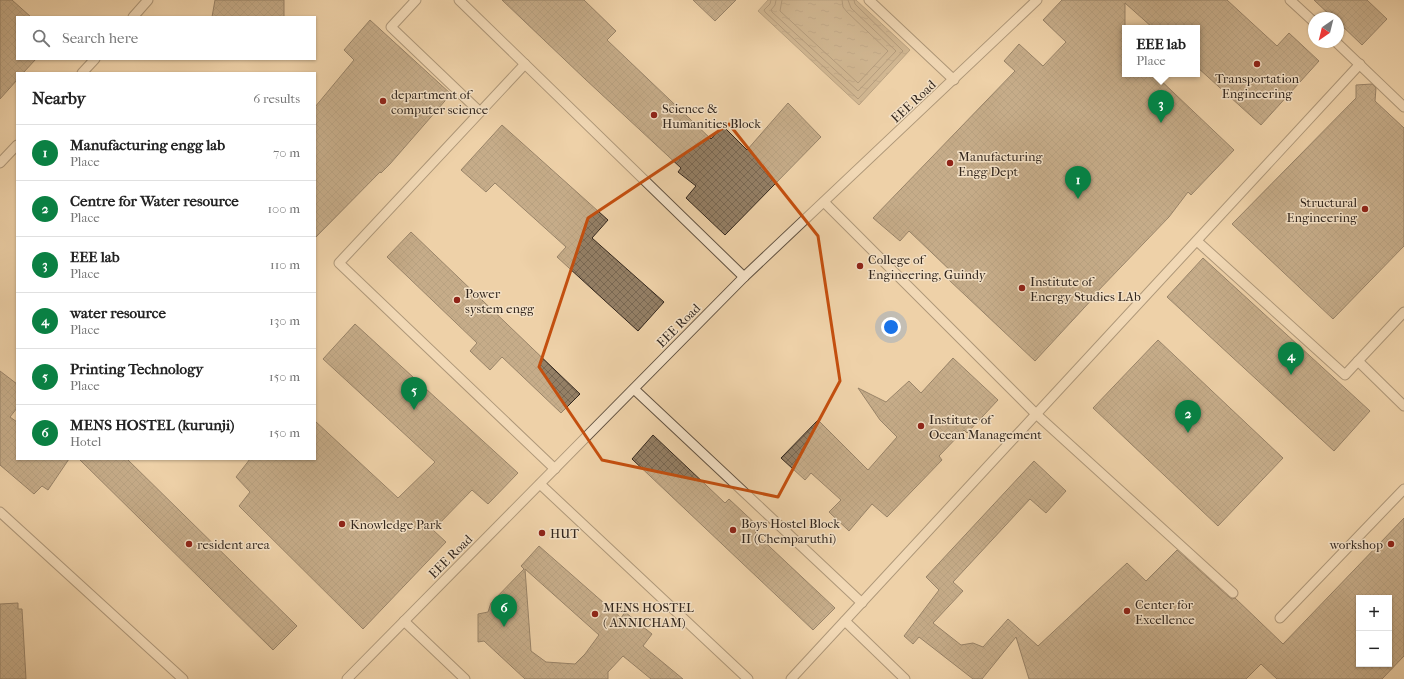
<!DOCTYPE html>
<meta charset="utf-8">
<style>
body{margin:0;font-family:"IM FELL French Canon",serif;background:#f6f6f6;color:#222}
.controls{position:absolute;right:12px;bottom:12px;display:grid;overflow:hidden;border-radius:0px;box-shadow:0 1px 3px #0004}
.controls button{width:36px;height:36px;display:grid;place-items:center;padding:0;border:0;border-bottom:1px solid #e0e0e0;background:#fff;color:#222;font:20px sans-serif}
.compass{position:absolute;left:1308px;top:12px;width:36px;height:36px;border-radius:50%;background:#fff;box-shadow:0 1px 3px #0004;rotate:215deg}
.you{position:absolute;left:891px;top:327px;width:14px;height:14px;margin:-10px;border:3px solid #fff;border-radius:50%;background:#1a73e8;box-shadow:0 0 0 6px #1a73e833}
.badge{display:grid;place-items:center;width:26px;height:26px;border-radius:50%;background:#0b8043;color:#fff;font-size:13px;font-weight:700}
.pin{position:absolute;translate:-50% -33px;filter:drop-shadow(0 1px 2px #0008)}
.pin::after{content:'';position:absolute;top:21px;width:14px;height:12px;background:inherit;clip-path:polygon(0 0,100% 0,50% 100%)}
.popup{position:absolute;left:1122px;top:25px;width:78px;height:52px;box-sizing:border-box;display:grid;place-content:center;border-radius:0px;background:#fff;filter:drop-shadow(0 1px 3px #0005);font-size:13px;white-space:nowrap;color:#767676}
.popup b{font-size:15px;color:#222}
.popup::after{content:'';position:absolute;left:50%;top:100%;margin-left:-8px;border:8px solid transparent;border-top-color:#fff}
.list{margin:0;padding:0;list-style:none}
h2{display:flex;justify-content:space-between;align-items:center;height:52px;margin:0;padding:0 16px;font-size:17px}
h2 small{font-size:13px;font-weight:400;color:#767676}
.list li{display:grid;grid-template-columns:26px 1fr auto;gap:12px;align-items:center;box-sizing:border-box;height:56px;padding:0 16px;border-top:1px solid #e0e0e0}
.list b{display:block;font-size:15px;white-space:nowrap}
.list p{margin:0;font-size:13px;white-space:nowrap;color:#767676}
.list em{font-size:13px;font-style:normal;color:#767676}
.icon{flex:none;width:22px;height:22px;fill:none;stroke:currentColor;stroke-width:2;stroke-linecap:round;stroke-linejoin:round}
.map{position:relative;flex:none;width:1404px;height:679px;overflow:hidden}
.search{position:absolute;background:#fff;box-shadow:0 1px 3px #0004;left:16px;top:16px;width:300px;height:44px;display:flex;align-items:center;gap:10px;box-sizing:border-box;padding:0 14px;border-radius:0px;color:#767676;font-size:15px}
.panel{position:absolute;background:#fff;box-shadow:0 1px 3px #0004;left:16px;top:72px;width:300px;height:388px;border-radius:0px}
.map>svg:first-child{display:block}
.water{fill:url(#water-ripples);stroke:#7c6a54}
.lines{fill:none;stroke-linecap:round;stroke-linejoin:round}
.shore{stroke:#705e4b;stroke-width:1}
.building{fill:url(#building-cross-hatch);stroke:#32261d;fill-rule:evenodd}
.service-casing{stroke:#615140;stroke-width:11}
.service{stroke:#f4e1c6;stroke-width:9}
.marked{fill:none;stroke:#c44f0f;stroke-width:3;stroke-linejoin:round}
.poi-dot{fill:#8f2418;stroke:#f4e1c6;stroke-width:1.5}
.labels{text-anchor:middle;stroke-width:3;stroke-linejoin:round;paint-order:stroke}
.poi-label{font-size:13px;fill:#32261d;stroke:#f4e1c6;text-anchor:start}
.street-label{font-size:13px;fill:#32261d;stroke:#f4e1c6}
</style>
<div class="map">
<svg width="1404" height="679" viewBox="0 0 1404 679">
<defs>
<pattern id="water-ripples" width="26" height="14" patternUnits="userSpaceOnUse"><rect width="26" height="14" fill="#ae9779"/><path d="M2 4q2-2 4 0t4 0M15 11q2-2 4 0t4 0" fill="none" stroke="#8e7b63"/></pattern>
<pattern id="building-cross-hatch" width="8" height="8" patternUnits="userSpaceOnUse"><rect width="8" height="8" fill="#947f65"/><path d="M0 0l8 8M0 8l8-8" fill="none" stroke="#796853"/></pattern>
</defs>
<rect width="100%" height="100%" fill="#eed1a8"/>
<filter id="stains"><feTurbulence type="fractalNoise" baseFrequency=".005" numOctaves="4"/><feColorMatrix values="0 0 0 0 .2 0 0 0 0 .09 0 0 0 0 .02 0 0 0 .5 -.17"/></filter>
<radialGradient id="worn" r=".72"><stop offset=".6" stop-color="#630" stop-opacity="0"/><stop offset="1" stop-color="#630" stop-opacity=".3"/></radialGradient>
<path class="water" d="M 768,0 L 856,0 L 910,50 L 859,105 L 758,11 Z"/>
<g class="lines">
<g class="shore">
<path d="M 771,0 L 770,4 L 764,10 L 765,12 L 858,99 L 903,51 L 855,4 L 854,0"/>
<path d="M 776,0 L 775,5 L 771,10 L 772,12 L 858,91 L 896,51 L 851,8 L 848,0"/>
<path d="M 782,0 L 780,11 L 858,83 L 888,51 L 847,12 L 843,7 L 842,0"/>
</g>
</g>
<g class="building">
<path d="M 0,0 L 12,0 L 31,17 L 17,17 L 17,59 L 36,59 L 23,73 L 17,73 L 17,80 L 0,99 Z"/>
<path d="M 215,0 L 284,0 L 284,17 L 212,17 Z"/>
<path d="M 502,0 L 584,0 L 616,31 L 607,40 L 711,139 L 723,126 L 747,150 L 788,103 L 821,137 L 725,235 L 686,198 L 696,186 L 678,172 L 681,168 L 585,79 Z"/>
<path d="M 693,0 L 736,0 L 715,21 Z"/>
<path d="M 1062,0 L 1227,0 L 1277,46 L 1289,33 L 1319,61 L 1261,125 L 1197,67 L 1197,28 L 1153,28 L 1125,3 L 1125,74 L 1154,74 L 1234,150 L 1191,195 L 1188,192 L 1169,217 L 1095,294 L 1096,295 L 1035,361 L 949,280 L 954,274 L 909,231 L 900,241 L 873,218 L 1015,71 L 1004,61 L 1019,44 L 1043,66 L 1066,42 L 1043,20 Z"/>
<path d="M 1314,0 L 1367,0 L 1387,19 L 1362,45 L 1338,22 L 1338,18 L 1333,18 Z"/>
<path d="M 370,20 L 451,94 L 390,164 L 381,173 L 380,172 L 315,238 L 315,107 L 354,60 L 344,50 Z"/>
<path d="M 1372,84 L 1376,88 L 1375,101 L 1404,128 L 1404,246 L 1333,319 L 1232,224 L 1356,98 L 1356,85 Z"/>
<path d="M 502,125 L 608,220 L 592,238 L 664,302 L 638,331 L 557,257 L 566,247 L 495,183 L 486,192 L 461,170 Z"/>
<path d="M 411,232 L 580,394 L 561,413 L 502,357 L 490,370 L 470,351 L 477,343 L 387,257 Z"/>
<path d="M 1203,258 L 1370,411 L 1334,451 L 1167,297 Z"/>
<path d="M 355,324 L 518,473 L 488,504 L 472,490 L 433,530 L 446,542 L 363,629 L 239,506 L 250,492 L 236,477 L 250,459 L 315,459 L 315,421 L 398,498 L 435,462 L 323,359 Z"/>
<path d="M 1158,340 L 1283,458 L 1218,526 L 1093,408 Z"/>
<path d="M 953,358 L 998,400 L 967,433 L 964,430 L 939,456 L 942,460 L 887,517 L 872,504 L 849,531 L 829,512 L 841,500 L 811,473 L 805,480 L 781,458 L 818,420 L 868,470 L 897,437 L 880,420 L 858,388 L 886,402 L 909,381 L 921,393 Z"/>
<path d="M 0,371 L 17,384 L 17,408 L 10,417 L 17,422 L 17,459 L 69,459 L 48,490 L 42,486 L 34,494 L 0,465 Z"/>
<path d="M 653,435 L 725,503 L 729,499 L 760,528 L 755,533 L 835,608 L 813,630 L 632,459 Z"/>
<path d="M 79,459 L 127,459 L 297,626 L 273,650 Z"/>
<path d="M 1034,461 L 1066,491 L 1046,513 L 1030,499 L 953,582 L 963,591 L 933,623 L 961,645 L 973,643 L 983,647 L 1008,619 L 1038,646 L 1127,563 L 1146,581 L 1177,550 L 1229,597 L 1232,599 L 1235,598 L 1283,644 L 1404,518 L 1404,656 L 1382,679 L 1277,679 L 1261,664 L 1246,679 L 1029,679 L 1016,637 L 982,679 L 973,679 L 919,637 L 913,644 L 904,636 L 939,590 L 926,577 ZM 1359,598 L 1389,598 L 1389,664 L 1359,664 Z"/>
<path d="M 539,546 L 621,618 L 625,612 L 652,634 L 643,646 L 683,679 L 651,679 L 623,656 L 608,672 L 608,679 L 525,679 L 484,641 L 478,642 L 478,614 L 488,612 L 491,603 L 524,569 L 521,566 ZM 525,569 L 599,635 L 585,654 L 575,664 L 546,662 L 531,651 Z"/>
<path d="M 18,603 L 18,609 L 22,609 L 26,679 L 0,679 L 0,604 Z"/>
</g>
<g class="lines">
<defs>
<g id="service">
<path d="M 416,0 L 391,27 L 480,112"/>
<path d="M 459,0 L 744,277"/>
<path d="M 869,0 L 954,80"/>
<path d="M 1290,0 L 1314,22"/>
<path d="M 133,17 L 148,0"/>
<path d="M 1336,42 L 1404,107"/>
<path d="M 525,64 L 339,263 L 555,469"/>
<path d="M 82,73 L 95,59"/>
<path d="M 0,163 L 17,145"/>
<path d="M 824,202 L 1036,414 L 1233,593"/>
<path d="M 1197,241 L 1345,375 L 1358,361"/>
<path d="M 1404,312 L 1358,361 L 1404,406"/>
<path d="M 634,389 L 862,603"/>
<path d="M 540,484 L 748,679"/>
<path d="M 0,512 L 183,679"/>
<path d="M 1280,618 L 1404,489"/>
<path d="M 404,621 L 465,679"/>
<path d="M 845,621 L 905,679"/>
<path d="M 347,679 L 744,277 L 1037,0"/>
<path d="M 791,679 L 1360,64"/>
</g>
</defs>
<use href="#service" class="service-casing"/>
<use href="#service" class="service"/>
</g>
<path d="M0 0H1404V679H0ZM 729,124 L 818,236 L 840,381 L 778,497 L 602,460 L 539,367 L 588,218 Z" fill="#eed1a8" fill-opacity=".55" fill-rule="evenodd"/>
<path class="marked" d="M 729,124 L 818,236 L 840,381 L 778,497 L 602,460 L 539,367 L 588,218 Z"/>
<g class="poi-dot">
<circle cx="1257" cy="64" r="4"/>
<circle cx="383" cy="101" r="4"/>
<circle cx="654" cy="115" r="4"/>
<circle cx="950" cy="163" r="4"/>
<circle cx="1365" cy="209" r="4"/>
<circle cx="860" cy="266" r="4"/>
<circle cx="1022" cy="288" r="4"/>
<circle cx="457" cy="300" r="4"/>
<circle cx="921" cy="426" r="4"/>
<circle cx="342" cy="524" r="4"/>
<circle cx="733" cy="530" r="4"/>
<circle cx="542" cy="533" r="4"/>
<circle cx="189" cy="544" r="4"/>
<circle cx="1391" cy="544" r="4"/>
<circle cx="1127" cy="611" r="4"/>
<circle cx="595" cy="614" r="4"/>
</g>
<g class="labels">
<g class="poi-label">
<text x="1257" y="83" text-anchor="middle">Transportation<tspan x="1257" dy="15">Engineering</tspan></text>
<text x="391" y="99">department of<tspan x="391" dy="15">computer science</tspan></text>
<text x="662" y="113">Science &amp;<tspan x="662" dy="15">Humanities Block</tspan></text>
<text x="958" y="161">Manufacturing<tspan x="958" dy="15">Engg Dept</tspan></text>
<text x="1357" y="207" text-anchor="end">Structural<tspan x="1357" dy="15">Engineering</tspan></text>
<text x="868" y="264">College of<tspan x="868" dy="15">Engineering, Guindy</tspan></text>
<text x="1030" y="286">Institute of<tspan x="1030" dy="15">Energy Studies LAb</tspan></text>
<text x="465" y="298">Power<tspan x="465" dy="15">system engg</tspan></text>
<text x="929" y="424">Institute of<tspan x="929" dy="15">Ocean Management</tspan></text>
<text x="741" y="528">Boys Hostel Block<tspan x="741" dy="15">II (Chemparuthi)</tspan></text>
<text x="350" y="529">Knowledge Park</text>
<text x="550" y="538">HUT</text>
<text x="197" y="549">resident area</text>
<text x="1383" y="549" text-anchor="end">workshop</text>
<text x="1135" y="609">Center for<tspan x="1135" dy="15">Excellence</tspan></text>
<text x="603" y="612">MENS HOSTEL<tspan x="603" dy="15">( ANNICHAM)</tspan></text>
</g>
<g class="street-label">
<text transform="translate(913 101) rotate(-43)" y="5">EEE Road</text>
<text transform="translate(678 325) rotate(-45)" y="5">EEE Road</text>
<text transform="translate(450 556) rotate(-45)" y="5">EEE Road</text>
</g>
</g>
<rect width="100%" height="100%" filter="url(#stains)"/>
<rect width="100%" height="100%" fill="url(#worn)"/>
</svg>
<div class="controls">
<button>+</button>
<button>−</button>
</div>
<svg class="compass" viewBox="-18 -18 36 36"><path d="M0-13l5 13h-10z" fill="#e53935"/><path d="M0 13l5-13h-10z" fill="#767676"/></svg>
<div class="you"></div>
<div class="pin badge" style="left:1078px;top:199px">1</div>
<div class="pin badge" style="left:1188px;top:433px">2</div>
<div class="pin badge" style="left:1161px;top:123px">3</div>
<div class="popup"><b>EEE lab</b>Place</div>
<div class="pin badge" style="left:1291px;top:375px">4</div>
<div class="pin badge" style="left:414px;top:410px">5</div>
<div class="pin badge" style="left:504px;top:627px">6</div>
<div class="search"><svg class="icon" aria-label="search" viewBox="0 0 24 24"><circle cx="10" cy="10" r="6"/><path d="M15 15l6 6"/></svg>Search here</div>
<section class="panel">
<h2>Nearby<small>6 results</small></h2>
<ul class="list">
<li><span class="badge">1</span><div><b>Manufacturing engg lab</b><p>Place</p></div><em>70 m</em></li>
<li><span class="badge">2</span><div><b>Centre for Water resource</b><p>Place</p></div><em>100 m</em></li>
<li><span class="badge">3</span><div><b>EEE lab</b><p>Place</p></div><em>110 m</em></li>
<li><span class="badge">4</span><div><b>water resource</b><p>Place</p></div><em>130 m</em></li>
<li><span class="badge">5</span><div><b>Printing Technology</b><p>Place</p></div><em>150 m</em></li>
<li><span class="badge">6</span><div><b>MENS HOSTEL (kurunji)</b><p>Hotel</p></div><em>150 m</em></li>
</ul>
</section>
</div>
